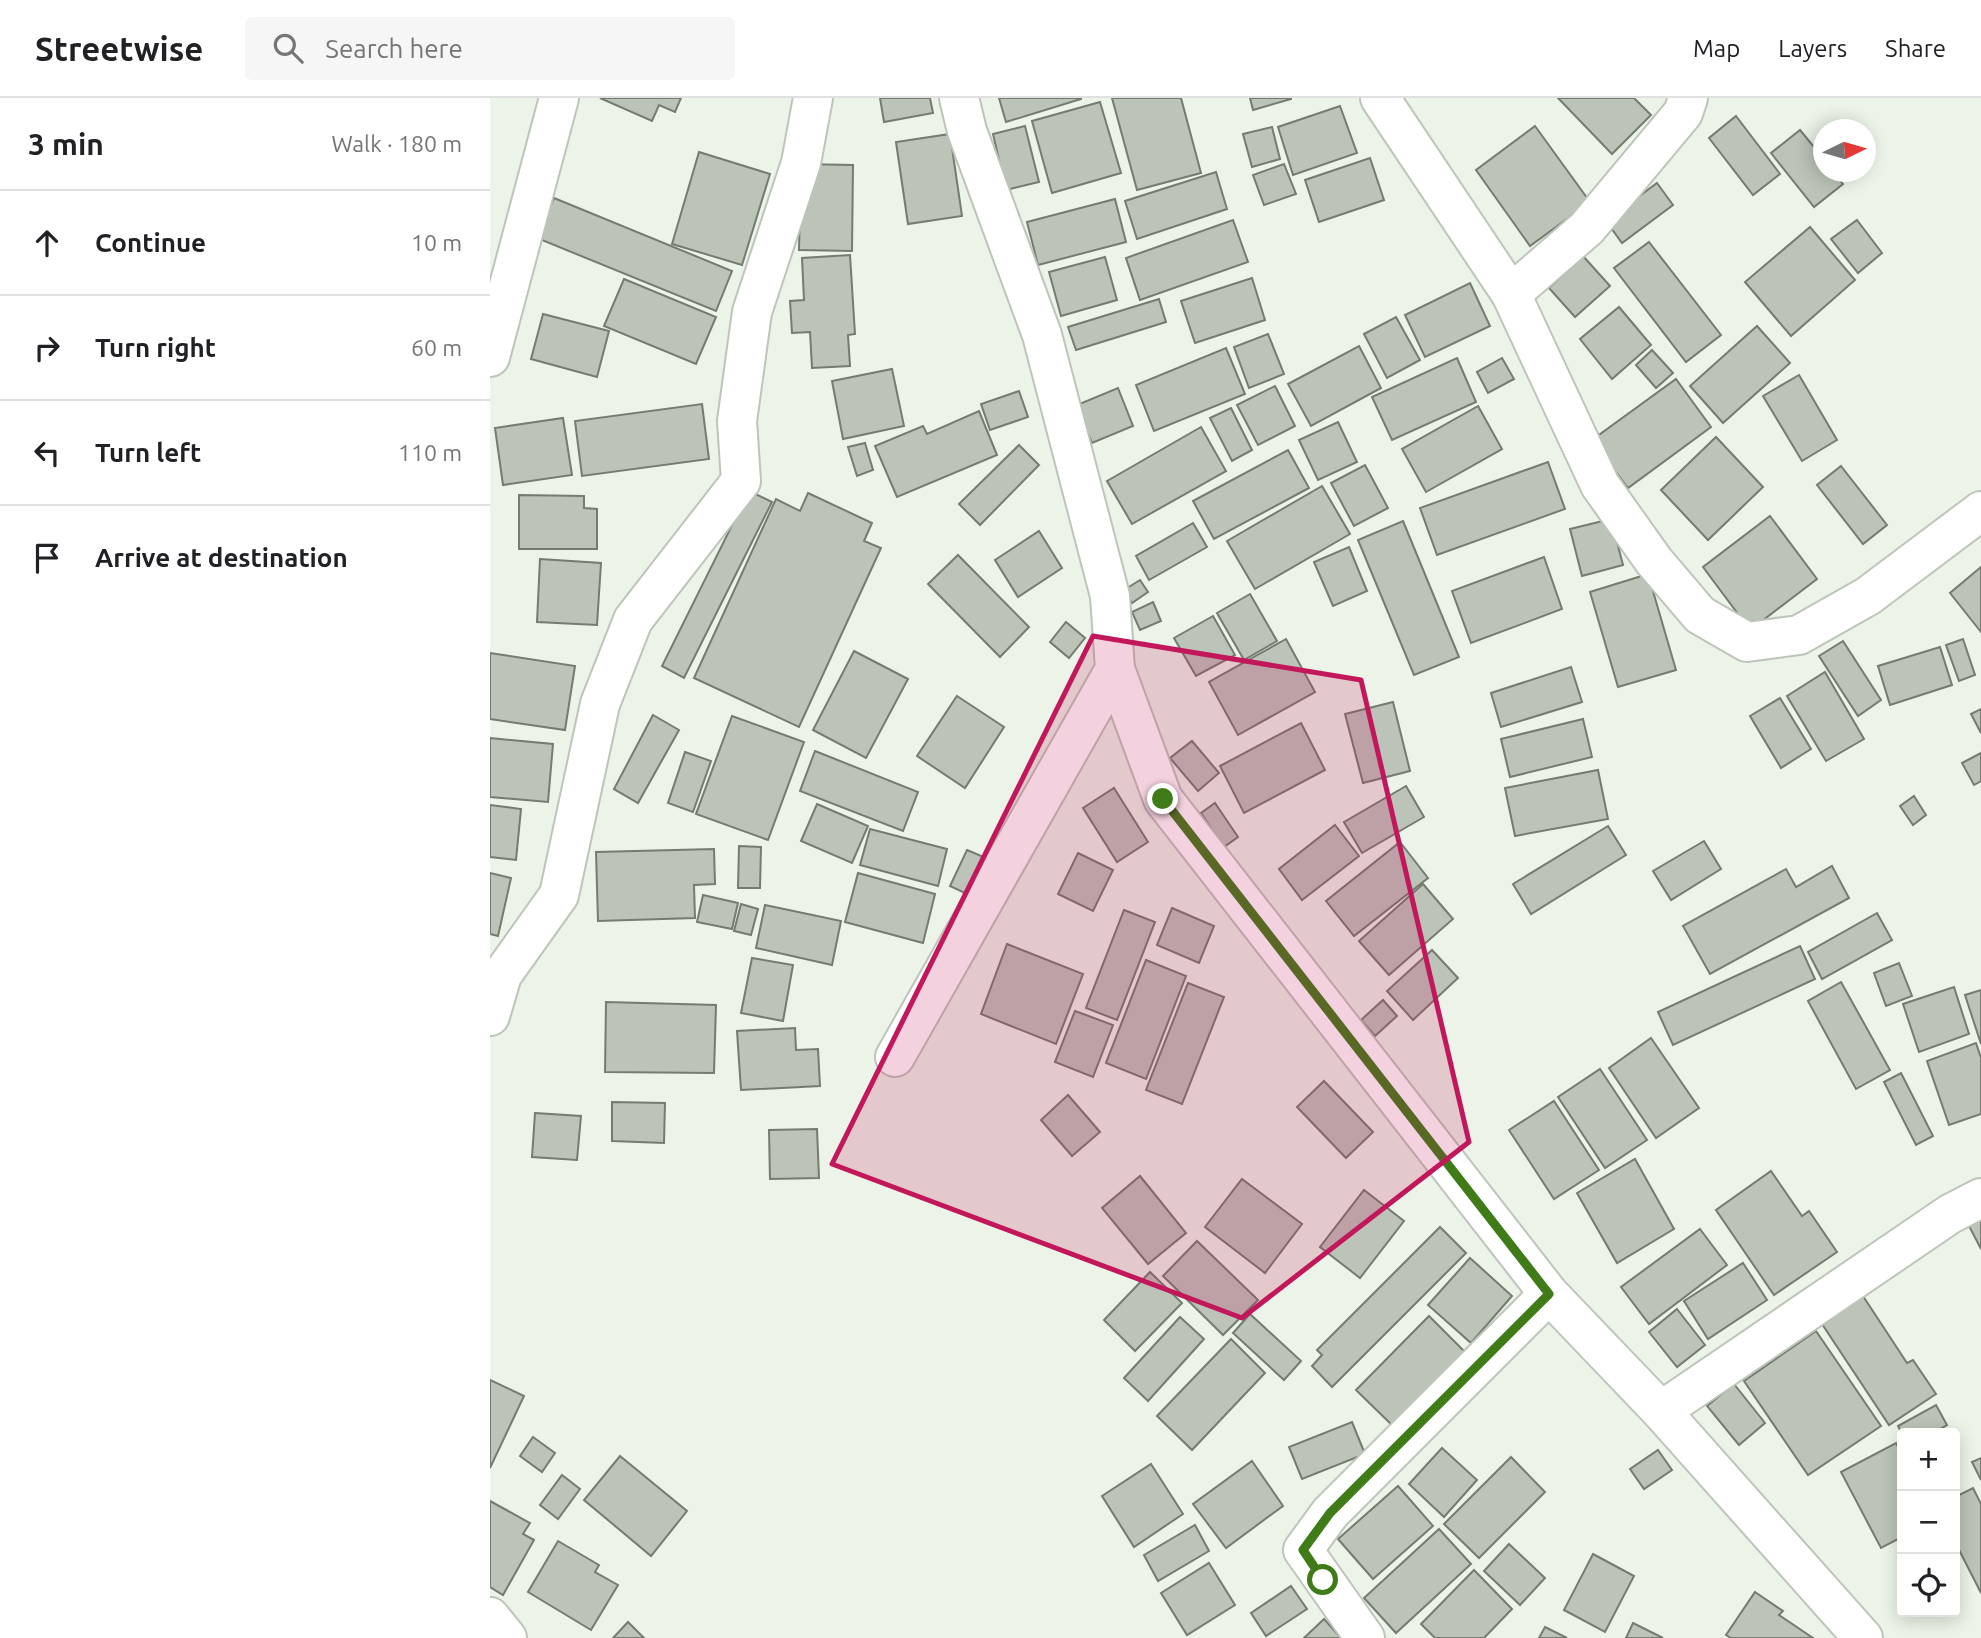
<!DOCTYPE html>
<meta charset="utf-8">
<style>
body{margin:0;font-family:Ubuntu,sans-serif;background:#f6f6f6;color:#202124}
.controls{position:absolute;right:21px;bottom:21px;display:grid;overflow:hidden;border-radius:7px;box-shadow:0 4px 18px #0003}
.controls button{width:63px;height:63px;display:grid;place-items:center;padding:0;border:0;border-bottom:2px solid #e0e0e0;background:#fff;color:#202124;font:35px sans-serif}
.compass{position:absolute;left:1323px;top:21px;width:63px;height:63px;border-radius:50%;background:#fff;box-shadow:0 4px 18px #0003;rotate:85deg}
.stop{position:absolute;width:21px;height:21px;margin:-16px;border:5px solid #3f7c17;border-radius:50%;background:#fff}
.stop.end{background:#3f7c17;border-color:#fff;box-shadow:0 2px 7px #0008}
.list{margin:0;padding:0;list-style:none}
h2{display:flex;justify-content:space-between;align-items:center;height:91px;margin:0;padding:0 28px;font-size:30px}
h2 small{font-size:23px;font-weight:400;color:#757577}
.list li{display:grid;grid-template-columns:46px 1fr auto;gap:21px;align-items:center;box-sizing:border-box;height:105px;padding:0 28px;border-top:2px solid #e0e0e0}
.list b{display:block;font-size:26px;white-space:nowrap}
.list em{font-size:23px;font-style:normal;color:#757577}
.icon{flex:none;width:38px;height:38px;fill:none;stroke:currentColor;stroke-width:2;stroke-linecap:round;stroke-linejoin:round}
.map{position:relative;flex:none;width:1491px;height:1540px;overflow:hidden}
header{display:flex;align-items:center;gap:42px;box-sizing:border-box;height:98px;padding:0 35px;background:#fff;border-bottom:2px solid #e0e0e0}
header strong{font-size:33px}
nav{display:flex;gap:38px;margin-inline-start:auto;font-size:24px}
.search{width:490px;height:63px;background:#f6f6f6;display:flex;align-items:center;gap:18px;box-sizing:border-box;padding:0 24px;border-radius:7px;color:#757577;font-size:26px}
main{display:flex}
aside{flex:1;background:#fff}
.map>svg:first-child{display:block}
.building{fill:#bcc4b9;stroke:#747b71;stroke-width:2}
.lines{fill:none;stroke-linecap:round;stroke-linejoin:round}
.street-casing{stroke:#bdc5ba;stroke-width:42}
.street{stroke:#fff;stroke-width:38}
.route{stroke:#3f7c17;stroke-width:9}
.marked{fill:#c2185b;fill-opacity:0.2;stroke:#c2185b;stroke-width:5;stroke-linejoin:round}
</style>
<header>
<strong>Streetwise</strong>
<div class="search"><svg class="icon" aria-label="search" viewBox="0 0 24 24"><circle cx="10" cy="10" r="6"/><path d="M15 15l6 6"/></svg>Search here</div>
<nav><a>Map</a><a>Layers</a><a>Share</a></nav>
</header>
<main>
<aside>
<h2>3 min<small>Walk · 180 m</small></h2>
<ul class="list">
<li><svg class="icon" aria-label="ahead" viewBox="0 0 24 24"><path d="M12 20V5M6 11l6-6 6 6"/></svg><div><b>Continue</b></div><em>10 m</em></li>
<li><svg class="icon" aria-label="right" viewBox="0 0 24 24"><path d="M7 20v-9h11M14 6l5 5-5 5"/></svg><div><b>Turn right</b></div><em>60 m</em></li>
<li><svg class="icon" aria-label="left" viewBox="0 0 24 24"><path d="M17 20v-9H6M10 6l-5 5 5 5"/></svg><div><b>Turn left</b></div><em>110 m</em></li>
<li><svg class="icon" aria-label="arrive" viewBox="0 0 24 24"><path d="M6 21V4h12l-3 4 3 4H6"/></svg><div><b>Arrive at destination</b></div></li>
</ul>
</aside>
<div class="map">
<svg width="1491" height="1540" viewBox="0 0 1491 1540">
<rect width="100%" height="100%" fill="#ecf4e9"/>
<g class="building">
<path d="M 110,0 L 191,0 L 185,14 L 169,7 L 162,23 Z"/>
<path d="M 390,0 L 440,0 L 443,15 L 394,24 Z"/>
<path d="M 509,0 L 591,0 L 591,1 L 516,24 Z"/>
<path d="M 622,0 L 691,0 L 711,75 L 647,92 Z"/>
<path d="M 760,0 L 801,0 L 801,1 L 763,12 Z"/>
<path d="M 1068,0 L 1144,0 L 1161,17 L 1122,56 Z"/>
<path d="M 610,4 L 631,75 L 562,95 L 542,23 Z"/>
<path d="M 850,8 L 867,55 L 803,77 L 788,29 Z"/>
<path d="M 1246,18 L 1290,76 L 1263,97 L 1219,40 Z"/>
<path d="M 535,28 L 549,84 L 516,92 L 503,36 Z"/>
<path d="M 1045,28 L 1100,104 L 1040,148 L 986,72 Z"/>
<path d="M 782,29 L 790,61 L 762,69 L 753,36 Z"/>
<path d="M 1310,32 L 1334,61 L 1334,74 L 1343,74 L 1353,86 L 1324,109 L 1281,55 Z"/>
<path d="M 460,36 L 472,118 L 418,126 L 406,44 Z"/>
<path d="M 209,54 L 280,76 L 252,167 L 182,146 Z"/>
<path d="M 880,60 L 894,102 L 829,124 L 815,82 Z"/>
<path d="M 311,66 L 363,67 L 362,153 L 309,152 Z"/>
<path d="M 794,66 L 806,96 L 774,107 L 763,77 Z"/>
<path d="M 726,74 L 737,111 L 647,141 L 635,103 Z"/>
<path d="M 1167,85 L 1183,107 L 1132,145 L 1116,123 Z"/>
<path d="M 64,100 L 242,173 L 226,213 L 47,140 Z"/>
<path d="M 625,101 L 636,144 L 548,167 L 537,124 Z"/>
<path d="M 743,122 L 758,164 L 650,202 L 636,160 Z"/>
<path d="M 1367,122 L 1392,155 L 1368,175 L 1341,141 Z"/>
<path d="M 1320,129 L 1365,182 L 1301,238 L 1255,184 Z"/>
<path d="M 1159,144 L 1231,237 L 1196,264 L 1124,170 Z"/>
<path d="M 360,157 L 365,236 L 358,237 L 360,268 L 322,270 L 320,234 L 302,235 L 300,203 L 314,202 L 312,160 Z"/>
<path d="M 1093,158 L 1120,188 L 1085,219 L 1059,190 Z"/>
<path d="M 615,159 L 627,202 L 571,218 L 559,174 Z"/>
<path d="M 762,180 L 775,222 L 705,245 L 691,203 Z"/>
<path d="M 134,181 L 226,219 L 206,266 L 114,228 Z"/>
<path d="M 980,185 L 1000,228 L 935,259 L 915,217 Z"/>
<path d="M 669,201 L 676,224 L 586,252 L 578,229 Z"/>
<path d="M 1129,209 L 1161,247 L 1122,281 L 1090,241 Z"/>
<path d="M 53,216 L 119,233 L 107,279 L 41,261 Z"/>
<path d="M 906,219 L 930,262 L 897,280 L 874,236 Z"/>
<path d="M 1267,228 L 1300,265 L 1233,325 L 1200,288 Z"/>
<path d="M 778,236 L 794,276 L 759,290 L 744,249 Z"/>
<path d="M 869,248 L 891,290 L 821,328 L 798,286 Z"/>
<path d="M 736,250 L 755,296 L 664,333 L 646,287 Z"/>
<path d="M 1162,252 L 1183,275 L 1166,290 L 1146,267 Z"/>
<path d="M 967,260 L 986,304 L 902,342 L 882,299 Z"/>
<path d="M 1012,260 L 1024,281 L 998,295 L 987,274 Z"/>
<path d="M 402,271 L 414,328 L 353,341 L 342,283 Z"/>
<path d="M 1309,277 L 1347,342 L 1312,363 L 1273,298 Z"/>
<path d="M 1186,281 L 1221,329 L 1138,390 L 1102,342 Z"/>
<path d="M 785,288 L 805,328 L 768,347 L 747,307 Z"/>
<path d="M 628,290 L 643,328 L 602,345 L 587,307 Z"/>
<path d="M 529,293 L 538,319 L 500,332 L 491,306 Z"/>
<path d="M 212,306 L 219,361 L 92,378 L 85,323 Z"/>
<path d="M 988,308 L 1012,351 L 936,394 L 912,351 Z"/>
<path d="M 741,310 L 762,352 L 742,363 L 720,320 Z"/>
<path d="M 489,313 L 507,357 L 407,399 L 385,348 L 433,328 L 437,336 Z"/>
<path d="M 73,320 L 82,377 L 13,387 L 5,330 Z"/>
<path d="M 848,324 L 867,364 L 828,382 L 809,342 Z"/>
<path d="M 711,329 L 736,373 L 642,426 L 617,383 Z"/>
<path d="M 1226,339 L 1273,389 L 1218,442 L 1171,392 Z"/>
<path d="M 375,345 L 383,372 L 367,378 L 358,349 Z"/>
<path d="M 529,347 L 549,367 L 490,427 L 469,406 Z"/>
<path d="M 798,352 L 819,390 L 724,441 L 703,403 Z"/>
<path d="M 1058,364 L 1075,411 L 947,457 L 930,410 Z"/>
<path d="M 875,367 L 898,410 L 864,428 L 841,385 Z"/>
<path d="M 1351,368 L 1397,427 L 1373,446 L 1327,387 Z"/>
<path d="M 832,388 L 860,436 L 765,491 L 737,443 Z"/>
<path d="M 259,393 L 282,404 L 194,580 L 172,568 Z"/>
<path d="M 318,395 L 382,425 L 374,443 L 391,450 L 309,629 L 204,580 L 286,401 L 310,413 Z"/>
<path d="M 29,397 L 94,398 L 94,410 L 107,411 L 107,451 L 29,451 Z"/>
<path d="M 1280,418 L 1327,481 L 1260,532 L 1213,469 Z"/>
<path d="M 1121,421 L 1133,467 L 1092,478 L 1080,431 Z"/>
<path d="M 913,423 L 969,559 L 924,577 L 868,442 Z"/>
<path d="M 703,425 L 717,449 L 659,482 L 646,458 Z"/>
<path d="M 549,433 L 572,470 L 528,499 L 505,462 Z"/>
<path d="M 859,449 L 877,493 L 843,508 L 824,464 Z"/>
<path d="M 468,457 L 539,529 L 510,559 L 438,486 Z"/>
<path d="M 1054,459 L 1072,511 L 981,545 L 962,493 Z"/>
<path d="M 50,461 L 111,465 L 107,527 L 47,524 Z"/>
<path d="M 1491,469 L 1491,534 L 1460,495 Z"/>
<path d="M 1158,476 L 1186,572 L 1128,589 L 1100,494 Z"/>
<path d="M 650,482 L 658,494 L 642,505 L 634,492 Z"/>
<path d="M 760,496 L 787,543 L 754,562 L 727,515 Z"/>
<path d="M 663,504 L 671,523 L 650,532 L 642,514 Z"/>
<path d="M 723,518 L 745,557 L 706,578 L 684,540 Z"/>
<path d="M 576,524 L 595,540 L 579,560 L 560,544 Z"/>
<path d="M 796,541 L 825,594 L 748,637 L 719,584 Z"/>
<path d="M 1473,541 L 1485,577 L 1469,583 L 1456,547 Z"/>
<path d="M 1353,543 L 1391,602 L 1368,618 L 1329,558 Z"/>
<path d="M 1450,549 L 1462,587 L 1400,607 L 1388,568 Z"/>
<path d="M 364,553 L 418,581 L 376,660 L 323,632 Z"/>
<path d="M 0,555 L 85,568 L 75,632 L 0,621 Z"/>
<path d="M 1081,569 L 1092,604 L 1011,629 L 1001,595 Z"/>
<path d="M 1335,574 L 1374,641 L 1336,663 L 1297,598 Z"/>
<path d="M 467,598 L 514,629 L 475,690 L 427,658 Z"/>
<path d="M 1290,600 L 1321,651 L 1291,670 L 1260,618 Z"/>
<path d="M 903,604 L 920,673 L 873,685 L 855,616 Z"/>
<path d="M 1491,611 L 1491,635 L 1481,616 Z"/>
<path d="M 163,617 L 189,632 L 148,705 L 124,691 Z"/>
<path d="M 242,618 L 314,644 L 278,742 L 206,716 Z"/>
<path d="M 1093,621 L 1102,659 L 1020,679 L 1011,641 Z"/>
<path d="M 811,625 L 835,672 L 754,715 L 730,668 Z"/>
<path d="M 0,640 L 63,646 L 58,704 L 0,699 Z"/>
<path d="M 702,643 L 729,675 L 708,693 L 680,660 Z"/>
<path d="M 325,653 L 428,694 L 413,733 L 310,693 Z"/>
<path d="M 195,654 L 221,663 L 203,714 L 178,705 Z"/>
<path d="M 1491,655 L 1491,683 L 1484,687 L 1472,665 Z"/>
<path d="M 1108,672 L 1118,721 L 1025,738 L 1015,690 Z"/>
<path d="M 916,688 L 934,719 L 872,755 L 854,724 Z"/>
<path d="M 624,690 L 658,744 L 627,764 L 593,710 Z"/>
<path d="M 1424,698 L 1436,717 L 1423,727 L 1410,708 Z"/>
<path d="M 725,705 L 748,739 L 734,749 L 711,715 Z"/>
<path d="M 327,706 L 378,728 L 362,765 L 311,743 Z"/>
<path d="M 0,707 L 31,711 L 26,762 L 0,759 Z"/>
<path d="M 845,727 L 869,758 L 812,802 L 789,771 Z"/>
<path d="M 1118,728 L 1136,757 L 1041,816 L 1023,786 Z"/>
<path d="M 380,731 L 457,751 L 448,788 L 370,767 Z"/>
<path d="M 1214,743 L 1231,771 L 1181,802 L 1163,773 Z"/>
<path d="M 910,744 L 938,780 L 864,838 L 836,803 Z"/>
<path d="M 249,748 L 271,749 L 270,790 L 248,790 Z"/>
<path d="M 224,751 L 225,786 L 204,787 L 205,820 L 108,823 L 106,754 Z"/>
<path d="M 477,752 L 496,760 L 479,797 L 460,788 Z"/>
<path d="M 588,755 L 623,772 L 603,813 L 568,796 Z"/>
<path d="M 1342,768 L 1359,800 L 1220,876 L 1193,828 L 1296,771 L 1306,789 Z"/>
<path d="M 0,775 L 21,780 L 8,838 L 0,836 Z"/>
<path d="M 368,775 L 445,796 L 433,845 L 355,824 Z"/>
<path d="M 933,786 L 963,821 L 899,877 L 869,843 Z"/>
<path d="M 213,797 L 248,805 L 242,831 L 207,824 Z"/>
<path d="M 251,806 L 268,811 L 261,837 L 244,833 Z"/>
<path d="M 275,807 L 351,823 L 342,867 L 266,850 Z"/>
<path d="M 682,810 L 724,828 L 709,865 L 667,847 Z"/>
<path d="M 634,812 L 665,824 L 627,922 L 596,910 Z"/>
<path d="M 1387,815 L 1402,842 L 1332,881 L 1318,854 Z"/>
<path d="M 517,846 L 593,876 L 566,946 L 491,916 Z"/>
<path d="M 1310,848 L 1325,881 L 1183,947 L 1168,914 Z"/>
<path d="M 942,852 L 968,880 L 923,922 L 897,893 Z"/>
<path d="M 262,860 L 303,867 L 293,923 L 251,915 Z"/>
<path d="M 656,862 L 696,878 L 656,981 L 616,965 Z"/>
<path d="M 1409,865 L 1422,898 L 1396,908 L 1384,875 Z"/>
<path d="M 1351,884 L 1400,972 L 1366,991 L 1318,903 Z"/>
<path d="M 698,885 L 734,899 L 692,1006 L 656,992 Z"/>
<path d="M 1464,889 L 1479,936 L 1429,954 L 1413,906 Z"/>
<path d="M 1491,892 L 1491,946 L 1475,897 Z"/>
<path d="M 893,902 L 907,918 L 885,938 L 871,922 Z"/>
<path d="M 116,904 L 226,907 L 224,975 L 115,974 Z"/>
<path d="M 585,913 L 623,927 L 603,979 L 565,964 Z"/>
<path d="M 305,930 L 306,952 L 328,951 L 330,988 L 251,992 L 247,933 Z"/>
<path d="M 1161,940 L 1209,1010 L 1166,1040 L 1119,970 Z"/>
<path d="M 1486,945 L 1491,960 L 1491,1016 L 1459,1027 L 1437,963 Z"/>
<path d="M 1110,971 L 1157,1042 L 1115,1070 L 1068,999 Z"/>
<path d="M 1411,975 L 1443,1038 L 1426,1047 L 1394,984 Z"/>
<path d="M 834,983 L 883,1034 L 856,1060 L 807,1009 Z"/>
<path d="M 578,997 L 610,1034 L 582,1058 L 551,1022 Z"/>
<path d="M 1064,1003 L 1109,1072 L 1064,1101 L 1019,1032 Z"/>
<path d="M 122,1004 L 175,1005 L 174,1045 L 122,1043 Z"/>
<path d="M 45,1015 L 91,1018 L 87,1062 L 42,1059 Z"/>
<path d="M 327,1031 L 329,1080 L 280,1081 L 279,1032 Z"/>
<path d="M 1145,1061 L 1184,1131 L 1127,1165 L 1087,1095 Z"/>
<path d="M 1281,1073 L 1312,1118 L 1319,1113 L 1347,1154 L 1284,1197 L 1226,1112 Z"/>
<path d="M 650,1078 L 696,1135 L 658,1166 L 612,1110 Z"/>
<path d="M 752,1081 L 812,1126 L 775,1175 L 715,1129 Z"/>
<path d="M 874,1092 L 914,1123 L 870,1180 L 830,1149 Z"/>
<path d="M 1491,1121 L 1491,1151 L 1479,1128 Z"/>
<path d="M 950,1129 L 976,1155 L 842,1289 L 822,1268 L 832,1257 L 827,1252 Z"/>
<path d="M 1210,1131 L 1237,1167 L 1159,1226 L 1131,1189 Z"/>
<path d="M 707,1143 L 768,1202 L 733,1237 L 673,1178 Z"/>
<path d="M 980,1160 L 1022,1198 L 981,1245 L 938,1207 Z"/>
<path d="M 1253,1165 L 1277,1202 L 1218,1241 L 1194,1203 Z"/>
<path d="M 660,1174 L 692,1205 L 645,1253 L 614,1222 Z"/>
<path d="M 1373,1198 L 1417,1265 L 1423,1262 L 1446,1296 L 1399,1327 L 1332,1226 Z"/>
<path d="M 1187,1211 L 1215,1247 L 1187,1269 L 1159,1234 Z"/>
<path d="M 760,1216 L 811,1263 L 794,1282 L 743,1235 Z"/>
<path d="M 939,1218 L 978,1257 L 905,1330 L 866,1292 Z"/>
<path d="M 690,1219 L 714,1241 L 658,1303 L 634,1280 Z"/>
<path d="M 1326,1233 L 1391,1328 L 1318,1377 L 1254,1283 Z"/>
<path d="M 741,1241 L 775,1275 L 702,1352 L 667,1318 Z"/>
<path d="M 0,1282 L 34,1298 L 0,1370 Z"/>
<path d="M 1244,1286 L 1275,1325 L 1249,1347 L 1217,1308 Z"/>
<path d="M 1446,1307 L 1457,1327 L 1443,1335 L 1412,1336 L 1408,1328 Z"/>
<path d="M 862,1324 L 875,1356 L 812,1381 L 799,1349 Z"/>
<path d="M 43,1339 L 65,1355 L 52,1374 L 30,1358 Z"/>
<path d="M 1406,1345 L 1412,1357 L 1412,1439 L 1391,1450 L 1351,1374 Z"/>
<path d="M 952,1350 L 987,1382 L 954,1419 L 919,1386 Z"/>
<path d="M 1168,1352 L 1182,1372 L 1154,1391 L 1140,1371 Z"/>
<path d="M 130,1358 L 197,1413 L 161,1458 L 94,1402 Z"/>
<path d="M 1021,1359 L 1055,1394 L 989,1460 L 954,1426 Z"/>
<path d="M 1491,1360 L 1491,1382 L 1482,1364 Z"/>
<path d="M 762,1363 L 793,1408 L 736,1450 L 703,1406 Z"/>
<path d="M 661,1366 L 693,1416 L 644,1449 L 612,1398 Z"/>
<path d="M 72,1377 L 90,1391 L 68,1421 L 50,1407 Z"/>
<path d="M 908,1388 L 943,1428 L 883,1481 L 848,1441 Z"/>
<path d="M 1483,1390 L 1491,1406 L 1491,1495 L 1465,1444 L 1465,1399 Z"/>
<path d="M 0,1403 L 40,1425 L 33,1436 L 44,1442 L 13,1497 L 0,1489 Z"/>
<path d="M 705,1427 L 719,1453 L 668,1483 L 654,1457 Z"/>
<path d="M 949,1431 L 981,1466 L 906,1535 L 874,1500 Z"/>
<path d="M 68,1443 L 109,1467 L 105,1474 L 128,1487 L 101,1532 L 38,1494 Z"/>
<path d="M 1019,1446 L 1055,1480 L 1030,1507 L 994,1473 Z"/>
<path d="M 1103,1456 L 1144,1478 L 1115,1534 L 1074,1512 Z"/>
<path d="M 719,1465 L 745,1507 L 697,1537 L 671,1495 Z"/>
<path d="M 984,1472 L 1022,1511 L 994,1540 L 945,1540 L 931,1526 Z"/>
<path d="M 801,1488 L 817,1511 L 776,1538 L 761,1515 Z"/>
<path d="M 1265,1494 L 1293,1513 L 1289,1517 L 1323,1540 L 1241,1540 L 1236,1537 Z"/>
<path d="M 834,1521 L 851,1540 L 814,1540 Z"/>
<path d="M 138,1524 L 154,1540 L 123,1540 Z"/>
<path d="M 1143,1525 L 1173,1540 L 1136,1540 Z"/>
<path d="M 1055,1529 L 1077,1540 L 1049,1540 Z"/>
</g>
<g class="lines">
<defs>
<g id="street">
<path d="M 469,0 L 477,33 L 552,237 L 620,498 L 625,571 L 673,701 L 1059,1196 L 1171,1313 L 1373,1540"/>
<path d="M 890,0 L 1021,196 L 1110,387 L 1164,463 L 1210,517 L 1257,544 L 1309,537 L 1378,498 L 1491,413"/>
<path d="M 1021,196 L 1097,130 L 1193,15 L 1198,0"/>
<path d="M 0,259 L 69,0"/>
<path d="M 0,918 L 12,877 L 69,797 L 110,606 L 143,522 L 251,383 L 247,323 L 262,214 L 311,65 L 323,0"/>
<path d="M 405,959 L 625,571"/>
<path d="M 1171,1313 L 1460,1116 L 1491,1100"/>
<path d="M 0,1519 L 17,1540"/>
<path d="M 875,1540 L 813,1452 L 840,1415 L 1059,1196"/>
</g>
</defs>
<use href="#street" class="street-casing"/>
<use href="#street" class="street"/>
</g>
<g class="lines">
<path class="route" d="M 673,701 L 1059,1196 L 840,1415 L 813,1452 L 833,1482"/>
</g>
<path class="marked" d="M 603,538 L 871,582 L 979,1044 L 752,1220 L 342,1066 Z"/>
</svg>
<div class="controls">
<button>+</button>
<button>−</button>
<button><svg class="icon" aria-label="locate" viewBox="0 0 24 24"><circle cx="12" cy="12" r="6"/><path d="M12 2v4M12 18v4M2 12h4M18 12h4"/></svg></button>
</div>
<svg class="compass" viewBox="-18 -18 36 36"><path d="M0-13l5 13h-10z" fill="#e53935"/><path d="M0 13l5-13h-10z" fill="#757577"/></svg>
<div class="stop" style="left:833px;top:1482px"></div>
<div class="stop end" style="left:673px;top:701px"></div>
</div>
</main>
